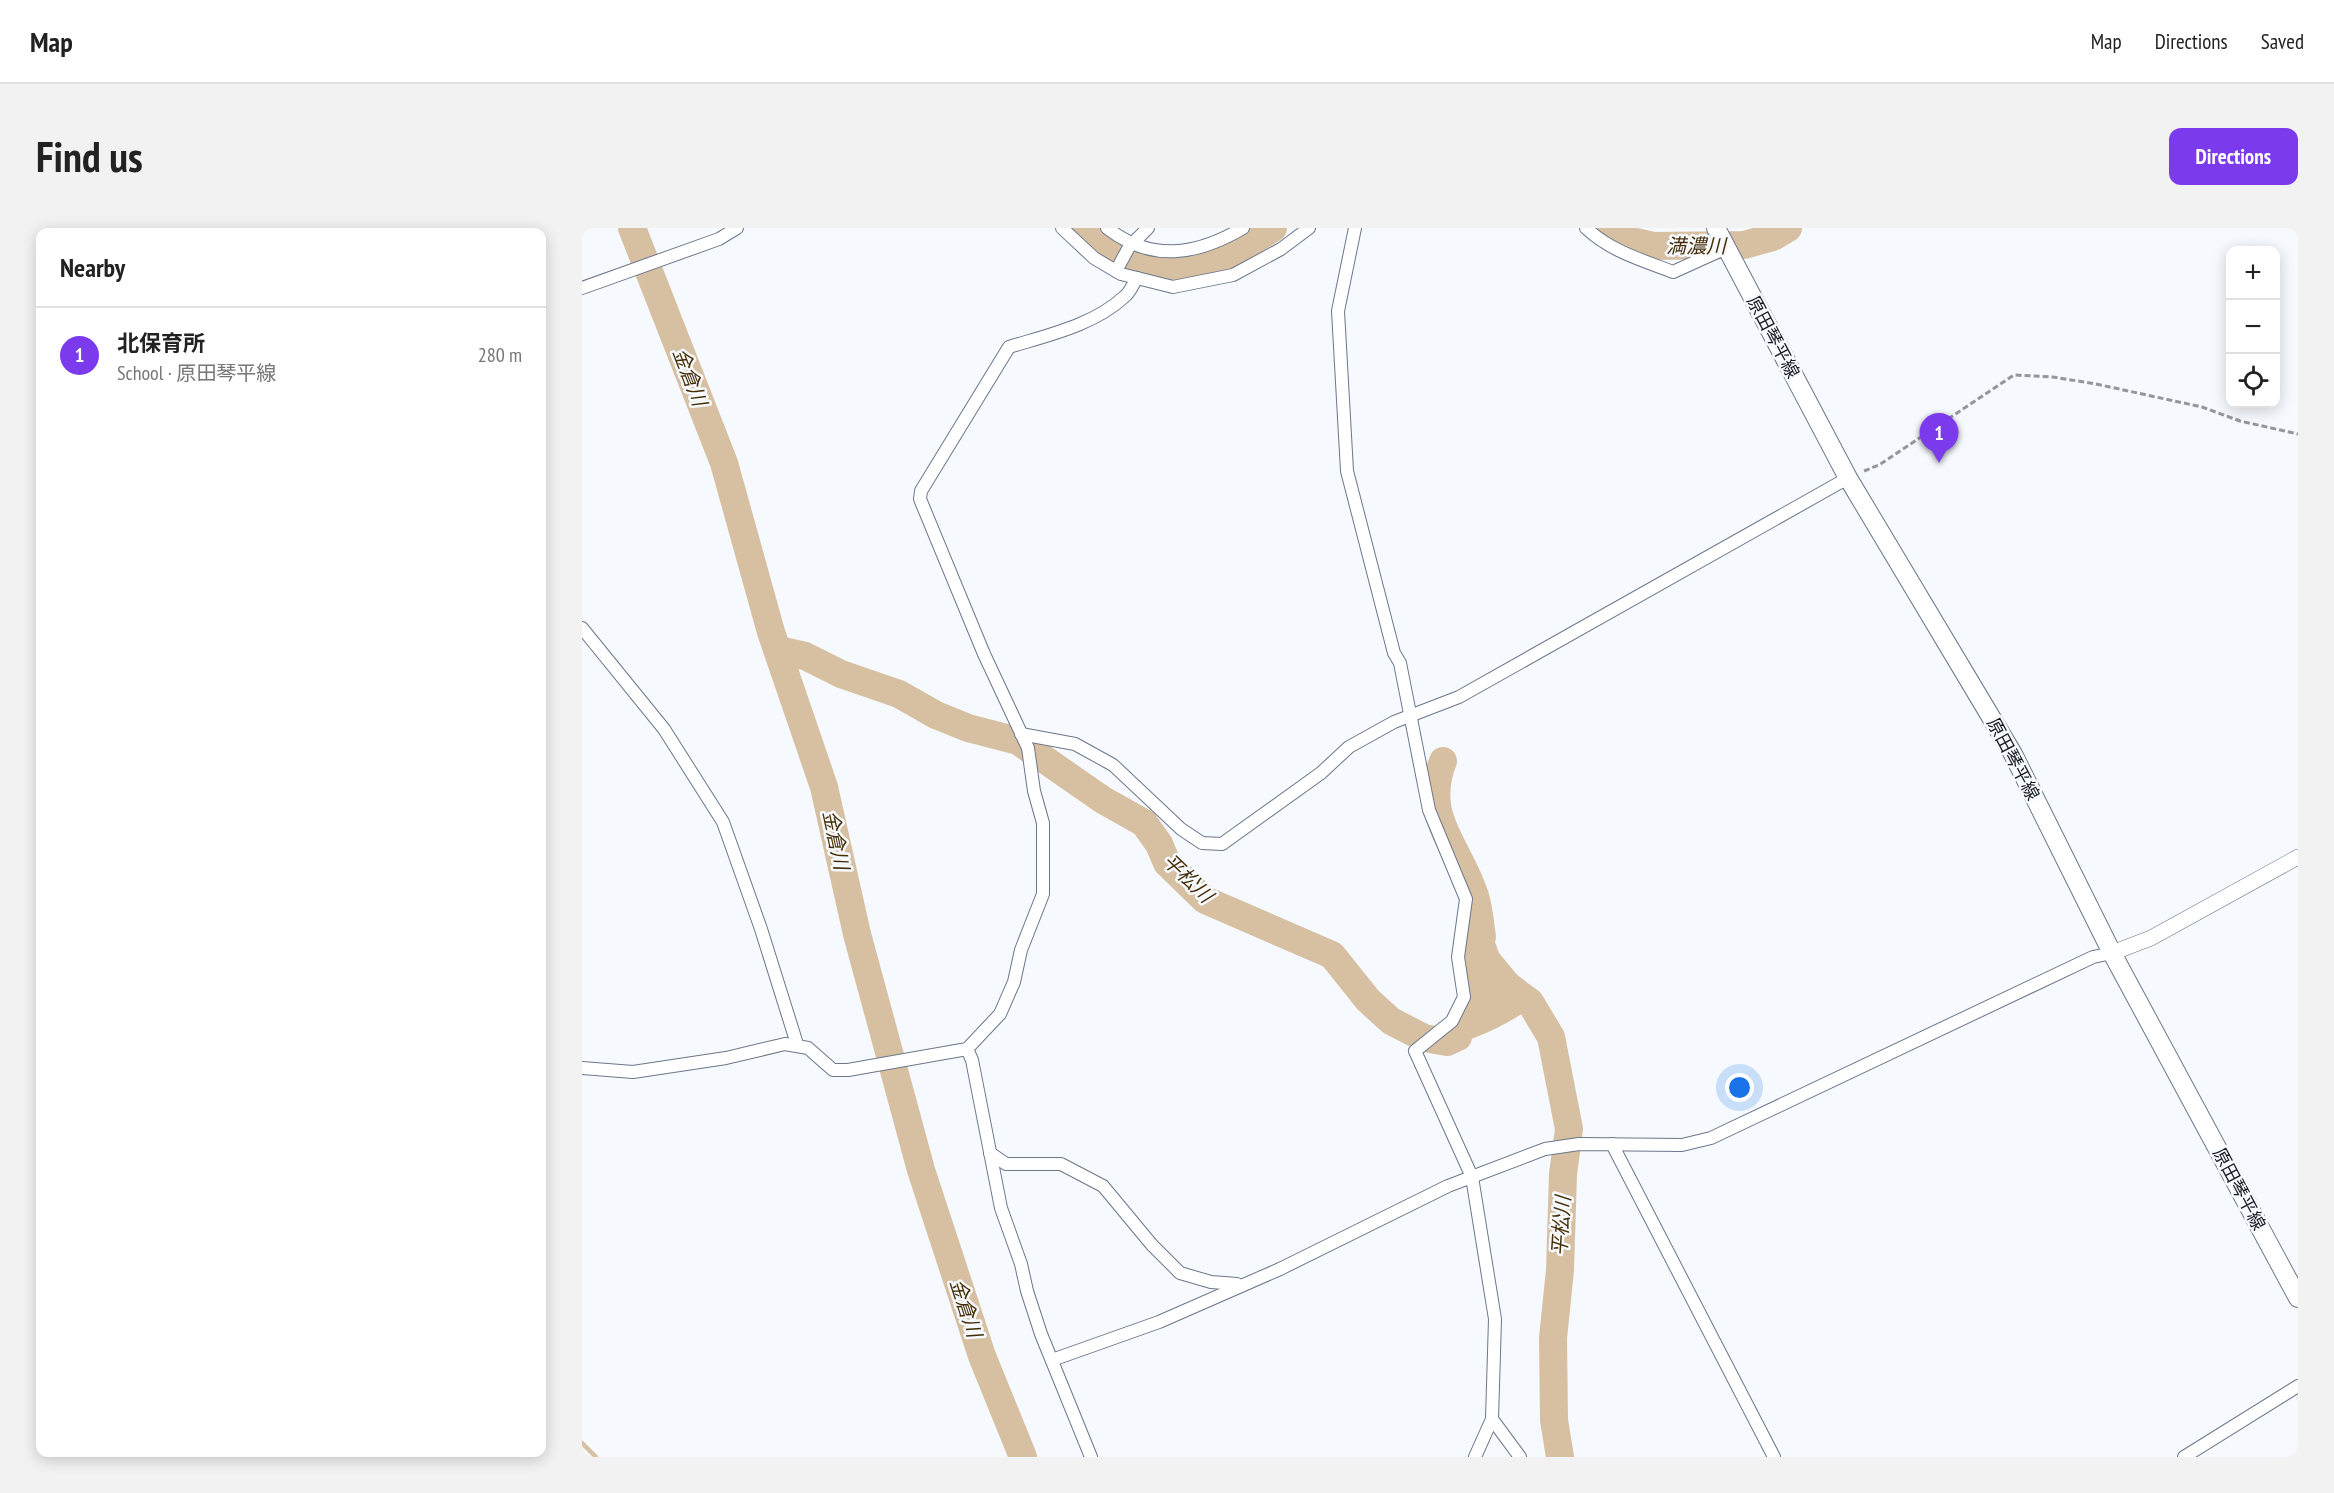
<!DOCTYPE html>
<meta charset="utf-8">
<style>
body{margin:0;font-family:"PT Sans Narrow","Noto Sans JP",sans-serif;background:#f2f2f2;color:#222}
.controls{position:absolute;right:18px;top:18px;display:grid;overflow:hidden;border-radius:12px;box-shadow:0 3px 15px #0003}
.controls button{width:54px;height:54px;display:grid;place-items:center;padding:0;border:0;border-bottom:2px solid #e0e0e0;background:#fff;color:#222;font:30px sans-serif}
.you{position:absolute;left:1158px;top:860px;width:21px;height:21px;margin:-15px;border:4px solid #fff;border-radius:50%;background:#1a73e8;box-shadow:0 0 0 9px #1a73e833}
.badge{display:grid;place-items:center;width:39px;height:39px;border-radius:50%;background:#7c3aed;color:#fff;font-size:20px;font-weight:700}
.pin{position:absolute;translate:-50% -50px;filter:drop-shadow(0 2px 3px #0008)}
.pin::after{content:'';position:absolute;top:32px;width:21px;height:18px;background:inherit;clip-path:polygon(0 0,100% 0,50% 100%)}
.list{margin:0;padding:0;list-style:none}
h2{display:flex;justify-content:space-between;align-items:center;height:78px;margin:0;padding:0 24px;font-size:26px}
h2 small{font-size:20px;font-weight:400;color:#767676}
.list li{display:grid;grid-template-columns:39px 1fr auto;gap:18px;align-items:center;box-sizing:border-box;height:96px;padding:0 24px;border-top:2px solid #e0e0e0}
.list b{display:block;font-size:22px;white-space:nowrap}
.list p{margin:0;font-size:20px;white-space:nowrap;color:#767676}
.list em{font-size:20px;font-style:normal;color:#767676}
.icon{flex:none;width:33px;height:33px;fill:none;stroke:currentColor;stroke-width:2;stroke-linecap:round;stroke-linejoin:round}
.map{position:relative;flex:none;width:1716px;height:1229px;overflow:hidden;border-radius:12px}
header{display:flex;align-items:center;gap:36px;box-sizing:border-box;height:84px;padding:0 30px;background:#fff;border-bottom:2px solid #e0e0e0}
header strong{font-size:28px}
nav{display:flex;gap:33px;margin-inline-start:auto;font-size:21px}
.intro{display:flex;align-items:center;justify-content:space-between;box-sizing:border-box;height:144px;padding:0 36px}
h1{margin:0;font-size:42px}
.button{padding:15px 27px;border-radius:12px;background:#7c3aed;color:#fff;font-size:21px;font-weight:700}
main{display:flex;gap:36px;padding:0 36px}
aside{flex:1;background:#fff;border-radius:12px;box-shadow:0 3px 15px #0003}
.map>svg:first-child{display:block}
.water{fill:#d7c0a2}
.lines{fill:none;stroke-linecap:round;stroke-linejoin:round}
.stream{stroke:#d7c0a2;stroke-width:4.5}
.river{stroke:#d7c0a2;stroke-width:28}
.minor-casing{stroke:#6b778b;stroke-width:14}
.tertiary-casing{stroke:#6b778b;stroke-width:16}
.secondary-casing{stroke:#6b778b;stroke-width:20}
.path{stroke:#93979c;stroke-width:3;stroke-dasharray:6 3;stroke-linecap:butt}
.minor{stroke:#fff;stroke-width:12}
.tertiary{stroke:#fff;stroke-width:15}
.secondary{stroke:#fff;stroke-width:18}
.labels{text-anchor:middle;stroke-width:5;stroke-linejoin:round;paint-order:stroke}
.street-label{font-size:18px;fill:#151a21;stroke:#f6f9fd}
.water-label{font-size:20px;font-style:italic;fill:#462d06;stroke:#f6f9fd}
</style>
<header>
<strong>Map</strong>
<nav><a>Map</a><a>Directions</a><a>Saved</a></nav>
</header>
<div class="intro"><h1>Find us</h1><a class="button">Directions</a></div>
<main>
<aside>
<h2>Nearby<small></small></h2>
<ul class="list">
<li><span class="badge">1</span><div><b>北保育所</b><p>School · 原田琴平線</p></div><em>280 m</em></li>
</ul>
</aside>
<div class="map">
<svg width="1716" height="1229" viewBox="0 0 1716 1229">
<rect width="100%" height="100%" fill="#f6f9fd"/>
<path class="water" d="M 892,672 L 898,673 L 917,725 L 957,773 C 927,799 883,815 846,825 L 845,821 L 877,791 L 880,717 Z"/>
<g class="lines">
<path class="stream" d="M 0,1215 L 14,1229"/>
<g class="river">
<path d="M 50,0 L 142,235 L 189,404 L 242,559 L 275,706 L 339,942 L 400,1128 L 441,1229"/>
<path d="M 498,0 C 536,38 599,52 648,27 C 663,20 677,9 691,0"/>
<path d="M 1024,0 L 1037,10 L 1071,18 L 1162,17 L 1191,9 L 1206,0"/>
<path d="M 197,422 L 223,428 L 259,446 L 317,466 L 354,487 L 386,500 L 436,513 L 521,572 L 562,595 L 577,616 L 585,635 L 623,672 L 750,727 L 786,772 L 809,793 L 842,810 L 865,814 L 876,809"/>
<path d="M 861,533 C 839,589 876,616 893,668 C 897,681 898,696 900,709"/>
<path d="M 921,754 L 948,774 L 969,809 L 987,901 L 981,946 L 978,1042 L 971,1110 L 972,1192 L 978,1229"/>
</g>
<defs>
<g id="minor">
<path d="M 480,0 L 512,30 L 539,46 L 591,59 L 651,47 L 699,21 L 727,0"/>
<path d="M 525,0 C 570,35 615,27 661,0"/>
<path d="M 773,0 L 756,83 L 765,243 L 812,425 L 818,435 L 847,582 L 884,671 L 876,729 L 882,769 L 870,793 L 833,823 L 890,949 L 913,1091 L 910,1191 L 893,1229"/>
<path d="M 1004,0 C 1028,23 1060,32 1091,44 L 1144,20"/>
<path d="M 534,43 L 547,19 L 566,0"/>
<path d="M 0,60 L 137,11 L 155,0"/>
<path d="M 0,400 L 82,501 L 141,594 L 179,701 L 215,816"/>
<path d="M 439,506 L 493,516 L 531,537 L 599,601 L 620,615 L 640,616 L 739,545 L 767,519 L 812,494 L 877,469 L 1266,250"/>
<path d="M 385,821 L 390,832 L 419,980 L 439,1036 L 445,1063 L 459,1106 L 509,1229"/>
<path d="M 0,840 L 51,844 L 144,830 L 203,816 L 226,820 L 251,842 L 266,842 L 385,821 L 418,786 L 432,754 L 439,722 L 461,666 L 461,595 L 452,563 L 446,520 L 402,426 L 338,271 L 339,263 L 427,119 C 466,107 512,97 542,69 C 548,65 551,56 555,50"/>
<path d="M 1030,916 L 1192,1229"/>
<path d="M 408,925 L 424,936 L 479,936 L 521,958 L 570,1017 L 598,1045 L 629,1054 L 655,1056"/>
<path d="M 470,1132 L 577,1094 L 698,1041 L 866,958 L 963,921 L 997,916 L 1100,917 L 1129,910 L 1511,729 L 1530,725"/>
<path d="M 910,1191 L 938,1229"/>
<path d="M 1602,1229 L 1716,1158"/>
</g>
<path id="tertiary" d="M 1530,725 L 1569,710 L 1716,629"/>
<path id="secondary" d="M 1134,0 L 1266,250 L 1431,526 L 1530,725 L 1716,1070"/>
</defs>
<use href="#minor" class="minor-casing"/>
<use href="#tertiary" class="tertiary-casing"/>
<use href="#secondary" class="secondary-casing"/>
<path class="path" d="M 1282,243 L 1297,237 L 1432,147 L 1471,149 L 1514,156 L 1620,179 L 1658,193 L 1716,206"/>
<use href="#minor" class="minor"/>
<use href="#tertiary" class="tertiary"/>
<use href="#secondary" class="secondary"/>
</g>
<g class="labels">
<g class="street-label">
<text transform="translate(1191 109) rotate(62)" y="6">原田琴平線</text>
<text transform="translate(1431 531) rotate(62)" y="6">原田琴平線</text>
<text transform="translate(1657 961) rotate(62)" y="6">原田琴平線</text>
</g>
<g class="water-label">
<text x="1114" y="25">満濃川</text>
<text transform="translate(108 149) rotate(69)" y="7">金倉川</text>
<text transform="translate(254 612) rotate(78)" y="7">金倉川</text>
<text transform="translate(606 650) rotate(44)" y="7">平松川</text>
<text transform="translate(979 998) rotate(-86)" y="7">平松川</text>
<text transform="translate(384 1080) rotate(72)" y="7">金倉川</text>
</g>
</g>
</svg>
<div class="controls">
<button>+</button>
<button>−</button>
<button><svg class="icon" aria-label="locate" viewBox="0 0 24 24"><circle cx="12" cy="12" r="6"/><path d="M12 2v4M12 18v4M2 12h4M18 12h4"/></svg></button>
</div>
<div class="you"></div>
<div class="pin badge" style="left:1357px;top:235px">1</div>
</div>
</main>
